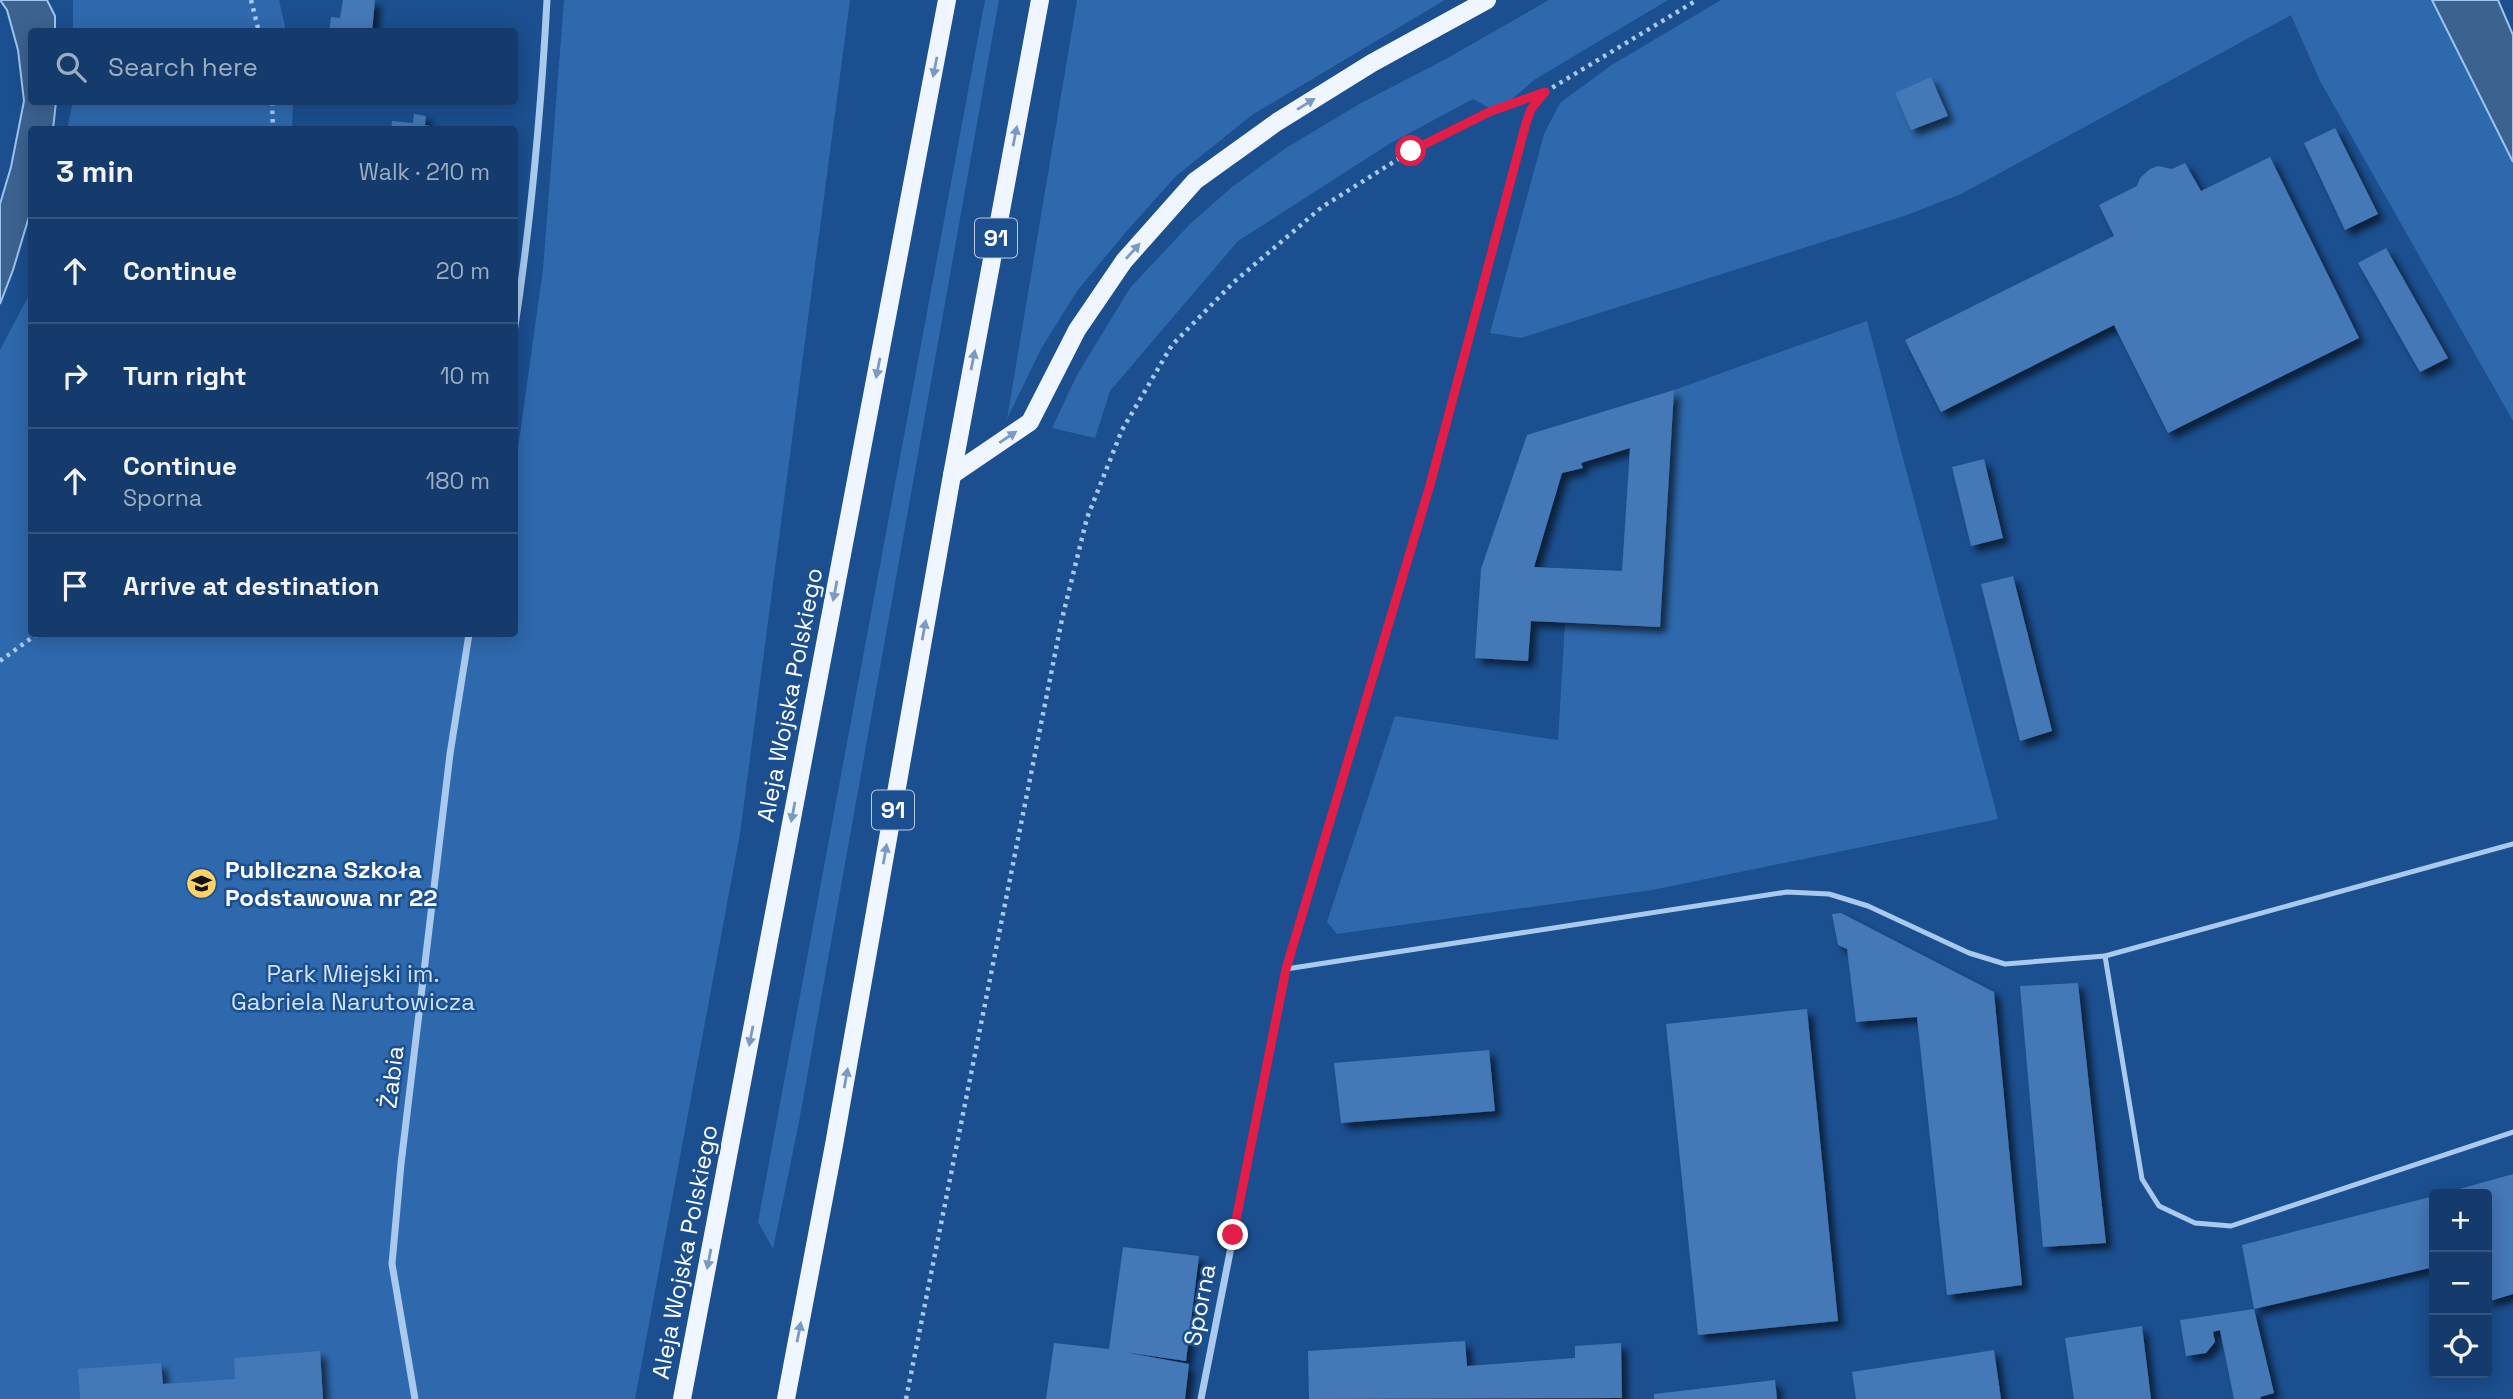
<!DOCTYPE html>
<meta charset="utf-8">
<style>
body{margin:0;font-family:"Space Grotesk",sans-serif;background:#214673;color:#f1f3f6}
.controls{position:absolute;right:21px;bottom:21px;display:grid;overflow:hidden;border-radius:7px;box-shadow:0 4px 18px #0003}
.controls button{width:63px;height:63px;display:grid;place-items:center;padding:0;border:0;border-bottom:2px solid #33557e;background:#143b6b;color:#f1f3f6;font:35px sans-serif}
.stop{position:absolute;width:21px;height:21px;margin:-16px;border:5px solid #e11d48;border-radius:50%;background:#fff}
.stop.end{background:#e11d48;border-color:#fff;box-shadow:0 2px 7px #0008}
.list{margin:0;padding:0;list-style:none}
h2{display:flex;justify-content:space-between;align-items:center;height:91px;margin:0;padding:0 28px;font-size:30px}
h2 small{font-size:23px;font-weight:400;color:#9dadc1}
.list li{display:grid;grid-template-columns:46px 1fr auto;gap:21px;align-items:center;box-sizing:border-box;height:105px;padding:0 28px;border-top:2px solid #33557e}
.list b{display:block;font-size:26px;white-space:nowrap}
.list p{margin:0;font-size:23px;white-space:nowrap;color:#9dadc1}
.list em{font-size:23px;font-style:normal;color:#9dadc1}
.icon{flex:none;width:38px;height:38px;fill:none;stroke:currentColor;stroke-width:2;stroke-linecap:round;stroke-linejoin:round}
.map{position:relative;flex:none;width:2513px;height:1399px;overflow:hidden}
.search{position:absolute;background:#143b6b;box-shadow:0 4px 18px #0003;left:28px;top:28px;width:490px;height:77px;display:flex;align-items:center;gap:18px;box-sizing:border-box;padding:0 24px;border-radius:7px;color:#9dadc1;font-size:26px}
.panel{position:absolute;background:#143b6b;box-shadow:0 4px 18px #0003;left:28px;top:126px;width:490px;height:511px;border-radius:7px}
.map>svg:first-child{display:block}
.green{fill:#2e69ad}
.water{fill:#3c6290;stroke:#9cc4f0;stroke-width:2}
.building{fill:#4478b7;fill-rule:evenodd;filter:url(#shadow)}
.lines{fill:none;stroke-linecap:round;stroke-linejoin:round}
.path{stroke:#a9c9ee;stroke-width:4.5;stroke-dasharray:3.5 5;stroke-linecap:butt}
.lane{stroke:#a9c9ee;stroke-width:5}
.street{stroke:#a9c9ee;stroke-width:7}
.primary{stroke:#f0f6ff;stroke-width:18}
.oneway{fill:#7b9ac1}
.route{stroke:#e11d48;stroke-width:9}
.labels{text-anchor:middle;stroke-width:5;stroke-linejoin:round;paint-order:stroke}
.shield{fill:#1b4f8f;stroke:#bbcadd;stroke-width:2}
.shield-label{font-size:23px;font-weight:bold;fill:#fff}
.street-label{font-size:24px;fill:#fff;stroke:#1b4f8f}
.poi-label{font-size:24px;font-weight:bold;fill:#fff;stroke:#1b4f8f;text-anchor:start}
.park-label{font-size:24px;fill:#cfe3fa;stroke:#1b4f8f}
</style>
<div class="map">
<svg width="2513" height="1399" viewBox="0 0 2513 1399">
<defs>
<filter id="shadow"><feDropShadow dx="6" dy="6" stdDeviation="3.5" flood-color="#0009"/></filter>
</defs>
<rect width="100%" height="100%" fill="#1b4f8f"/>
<g class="green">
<path d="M 73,0 L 279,0 L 286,31 L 73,31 Z"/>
<path d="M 564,0 L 850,0 L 740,834 L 635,1399 L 0,1399 L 0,350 L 31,291 L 32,634 L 514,634 L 515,470 L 543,269 Z"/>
<path d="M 985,0 L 999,0 L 799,1122 L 773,1249 L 758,1222 Z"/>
<path d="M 1077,0 L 1445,0 L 1252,115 L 1176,176 L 1125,233 L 1077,291 L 1041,349 L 1007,419 Z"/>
<path d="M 1549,0 L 1668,0 L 1534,80 L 1497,112 L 1473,99 L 1389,144 L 1238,241 L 1110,391 L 1095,438 L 1052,428 L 1077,375 L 1130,288 L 1190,224 L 1232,187 L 1286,148 L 1361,103 L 1444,60 Z"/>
<path d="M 1721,0 L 2432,0 L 2513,162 L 2513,421 L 2320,81 L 2291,15 L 1961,194 L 1907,215 L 1521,338 L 1490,333 L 1544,134 L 1560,103 L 1610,66 Z"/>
<path d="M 73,102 L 293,102 L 292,129 L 67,129 Z"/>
<path d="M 1867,321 L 1998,819 L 1652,890 L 1337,934 L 1327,922 L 1395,716 L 1558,740 L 1565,623 L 1660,627 L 1674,390 Z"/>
</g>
<g class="water">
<path d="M 0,0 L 47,0 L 55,16 L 55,31 L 32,32 L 32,102 L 56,102 L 53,129 L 32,130 L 31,210 L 13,270 L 0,304 L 0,204 L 11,167 L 24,101 L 18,50 L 7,10 Z"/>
<path d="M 2432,0 L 2498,0 L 2513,35 L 2513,162 Z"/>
</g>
<g class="building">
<path d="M 343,0 L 375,0 L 372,32 L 329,32 L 331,17 L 340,18 Z"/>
<path d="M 1931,77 L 1948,116 L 1911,130 L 1895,93 Z"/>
<path d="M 414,114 L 426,116 L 425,125 L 450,130 L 391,130 L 392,121 L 413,123 Z"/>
<path d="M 2335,128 L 2378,214 L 2345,230 L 2304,143 Z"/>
<path d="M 2270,157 L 2359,338 L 2168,433 L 2114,325 L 1941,412 L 1905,340 L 2114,236 L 2099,205 L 2137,186 L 2140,178 L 2150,169 L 2158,166 L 2172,169 L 2185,163 L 2201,191 Z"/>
<path d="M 2386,248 L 2448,358 L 2420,372 L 2358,263 Z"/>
<path d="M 1674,390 L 1660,627 L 1531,621 L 1528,661 L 1475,658 L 1481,569 L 1527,435 ZM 1630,448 L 1622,571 L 1534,567 L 1562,473 L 1583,468 L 1581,463 Z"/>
<path d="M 1984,459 L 2003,538 L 1971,546 L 1952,467 Z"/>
<path d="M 2013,576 L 2052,731 L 2020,741 L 1981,584 Z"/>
<path d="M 1841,913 L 1994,992 L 2022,1285 L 1947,1295 L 1917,1017 L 1856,1022 L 1847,949 L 1838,945 L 1832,914 Z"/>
<path d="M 2078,983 L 2106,1243 L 2043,1247 L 2020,986 Z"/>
<path d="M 1807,1009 L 1838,1321 L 1698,1335 L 1666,1024 Z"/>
<path d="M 1489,1050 L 1495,1111 L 1341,1123 L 1334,1063 Z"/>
<path d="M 2513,1174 L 2513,1294 L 2487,1302 L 2487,1194 L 2445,1193 Z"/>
<path d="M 2434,1196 L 2434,1267 L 2254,1309 L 2242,1245 Z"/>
<path d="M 1123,1247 L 1199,1256 L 1186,1361 L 1124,1352 L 1189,1364 L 1185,1399 L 1046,1399 L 1054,1343 L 1109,1349 Z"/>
<path d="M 2254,1309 L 2274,1393 L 2260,1397 L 2261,1399 L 2234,1399 L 2220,1330 L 2213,1332 L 2215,1342 L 2206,1353 L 2186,1356 L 2180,1320 Z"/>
<path d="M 2142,1326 L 2151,1399 L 2074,1399 L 2065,1338 Z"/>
<path d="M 1465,1341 L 1467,1366 L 1575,1358 L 1575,1346 L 1621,1343 L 1622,1398 L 1309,1399 L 1308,1351 Z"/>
<path d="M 1994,1350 L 2001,1399 L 1856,1399 L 1852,1372 Z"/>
<path d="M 320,1351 L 323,1399 L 80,1399 L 78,1369 L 161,1363 L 163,1384 L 235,1379 L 234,1358 Z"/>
<path d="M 1775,1380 L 1777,1399 L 1654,1399 L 1654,1394 Z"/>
</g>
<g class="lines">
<g class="path">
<path d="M 251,0 L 259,32"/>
<path d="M 1545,92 L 1697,0"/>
<path d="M 1531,97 L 1545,92"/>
<path d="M 272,102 L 273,130"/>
<path d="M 0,661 L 37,634"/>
<path d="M 906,1399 L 1062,619 L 1087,518 L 1122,430 L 1172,345 L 1234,282 L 1322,207 L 1411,151 L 1489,112 L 1506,106"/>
</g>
<g class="lane">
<path d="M 2105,956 L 2513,844"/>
<path d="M 1286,969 L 1787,892 L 1829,894 L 1868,906 L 1969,953 L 2005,964 L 2105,956 L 2142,1179 L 2159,1206 L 2195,1223 L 2231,1226 L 2513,1132"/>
</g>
<g class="street">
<path d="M 514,333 C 531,222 541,111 547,0"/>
<path d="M 415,1399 L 392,1264 L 401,1164 L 450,754 L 469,634"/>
<path d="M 1201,1399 L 1286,969 L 1430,485 L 1526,123"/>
</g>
<g class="primary">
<path d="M 952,475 L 1030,422 L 1077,330 L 1124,261 L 1195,181 L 1277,122 L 1372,63 L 1487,0"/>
<path d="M 682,1399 L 947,0"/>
<path d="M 786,1399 L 834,1145 L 952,475 L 1040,0"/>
</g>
</g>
<defs><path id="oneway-solid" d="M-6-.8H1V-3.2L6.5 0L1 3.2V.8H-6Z" transform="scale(1.75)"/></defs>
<g class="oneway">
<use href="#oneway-solid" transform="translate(935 67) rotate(101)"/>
<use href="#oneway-solid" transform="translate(1306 104) rotate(-32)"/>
<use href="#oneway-solid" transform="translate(1015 136) rotate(-79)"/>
<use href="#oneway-solid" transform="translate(1133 251) rotate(-48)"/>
<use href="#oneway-solid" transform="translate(973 360) rotate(-79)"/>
<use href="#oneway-solid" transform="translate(878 368) rotate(101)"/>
<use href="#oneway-solid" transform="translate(1008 437) rotate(-34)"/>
<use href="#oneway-solid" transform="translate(835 591) rotate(101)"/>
<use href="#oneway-solid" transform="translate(924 630) rotate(-80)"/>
<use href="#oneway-solid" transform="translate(793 812) rotate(101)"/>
<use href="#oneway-solid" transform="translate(885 854) rotate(-80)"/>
<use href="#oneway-solid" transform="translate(751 1036) rotate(101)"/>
<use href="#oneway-solid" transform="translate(846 1078) rotate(-80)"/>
<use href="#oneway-solid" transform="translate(709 1259) rotate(101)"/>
<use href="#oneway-solid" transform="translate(799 1332) rotate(-79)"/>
</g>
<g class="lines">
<path class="route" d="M 1233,1235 L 1286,969 L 1430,485 L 1526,123 L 1531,109 L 1545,92 L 1489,112 L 1411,151"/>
</g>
<defs>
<symbol id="school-disc" viewBox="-11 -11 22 22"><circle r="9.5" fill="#ffd166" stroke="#1b4f8f"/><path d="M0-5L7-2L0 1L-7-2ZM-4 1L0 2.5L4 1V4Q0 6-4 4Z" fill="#111"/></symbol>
</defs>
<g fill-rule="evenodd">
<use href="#school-disc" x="184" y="866" width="35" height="35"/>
</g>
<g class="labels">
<g class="shield">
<rect x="975" y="218.5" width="42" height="39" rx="5"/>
<rect x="872" y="790.5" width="42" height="39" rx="5"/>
</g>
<g class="shield-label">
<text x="996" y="246">91</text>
<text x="893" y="818">91</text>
</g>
<g class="street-label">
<text transform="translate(790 695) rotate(-79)" y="8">Aleja Wojska Polskiego</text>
<text transform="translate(392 1077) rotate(-83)" y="8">Żabia</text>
<text transform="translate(685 1252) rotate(-79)" y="8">Aleja Wojska Polskiego</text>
<text transform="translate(1200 1305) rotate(-79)" y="8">Sporna</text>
</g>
<g class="poi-label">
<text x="225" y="878">Publiczna Szkoła<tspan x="225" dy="28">Podstawowa nr 22</tspan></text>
</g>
<g class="park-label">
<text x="353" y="982">Park Miejski im.<tspan x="353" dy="28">Gabriela Narutowicza</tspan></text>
</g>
</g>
</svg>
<div class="controls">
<button>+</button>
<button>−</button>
<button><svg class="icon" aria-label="locate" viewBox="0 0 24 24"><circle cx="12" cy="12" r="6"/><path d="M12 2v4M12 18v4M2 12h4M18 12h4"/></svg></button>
</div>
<div class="stop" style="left:1411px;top:151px"></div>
<div class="stop end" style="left:1233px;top:1235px"></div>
<div class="search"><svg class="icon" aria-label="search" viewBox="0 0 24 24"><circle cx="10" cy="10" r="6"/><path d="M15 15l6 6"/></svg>Search here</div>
<section class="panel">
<h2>3 min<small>Walk · 210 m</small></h2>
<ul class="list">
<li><svg class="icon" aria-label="ahead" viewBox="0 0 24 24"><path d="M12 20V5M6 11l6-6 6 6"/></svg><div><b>Continue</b></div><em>20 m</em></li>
<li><svg class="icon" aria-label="right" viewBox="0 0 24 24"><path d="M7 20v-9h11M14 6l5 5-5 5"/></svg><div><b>Turn right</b></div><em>10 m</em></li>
<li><svg class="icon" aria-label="ahead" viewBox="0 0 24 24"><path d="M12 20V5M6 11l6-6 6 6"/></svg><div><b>Continue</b><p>Sporna</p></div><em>180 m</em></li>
<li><svg class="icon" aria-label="arrive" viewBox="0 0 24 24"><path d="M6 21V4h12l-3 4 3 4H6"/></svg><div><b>Arrive at destination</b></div></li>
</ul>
</section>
</div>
